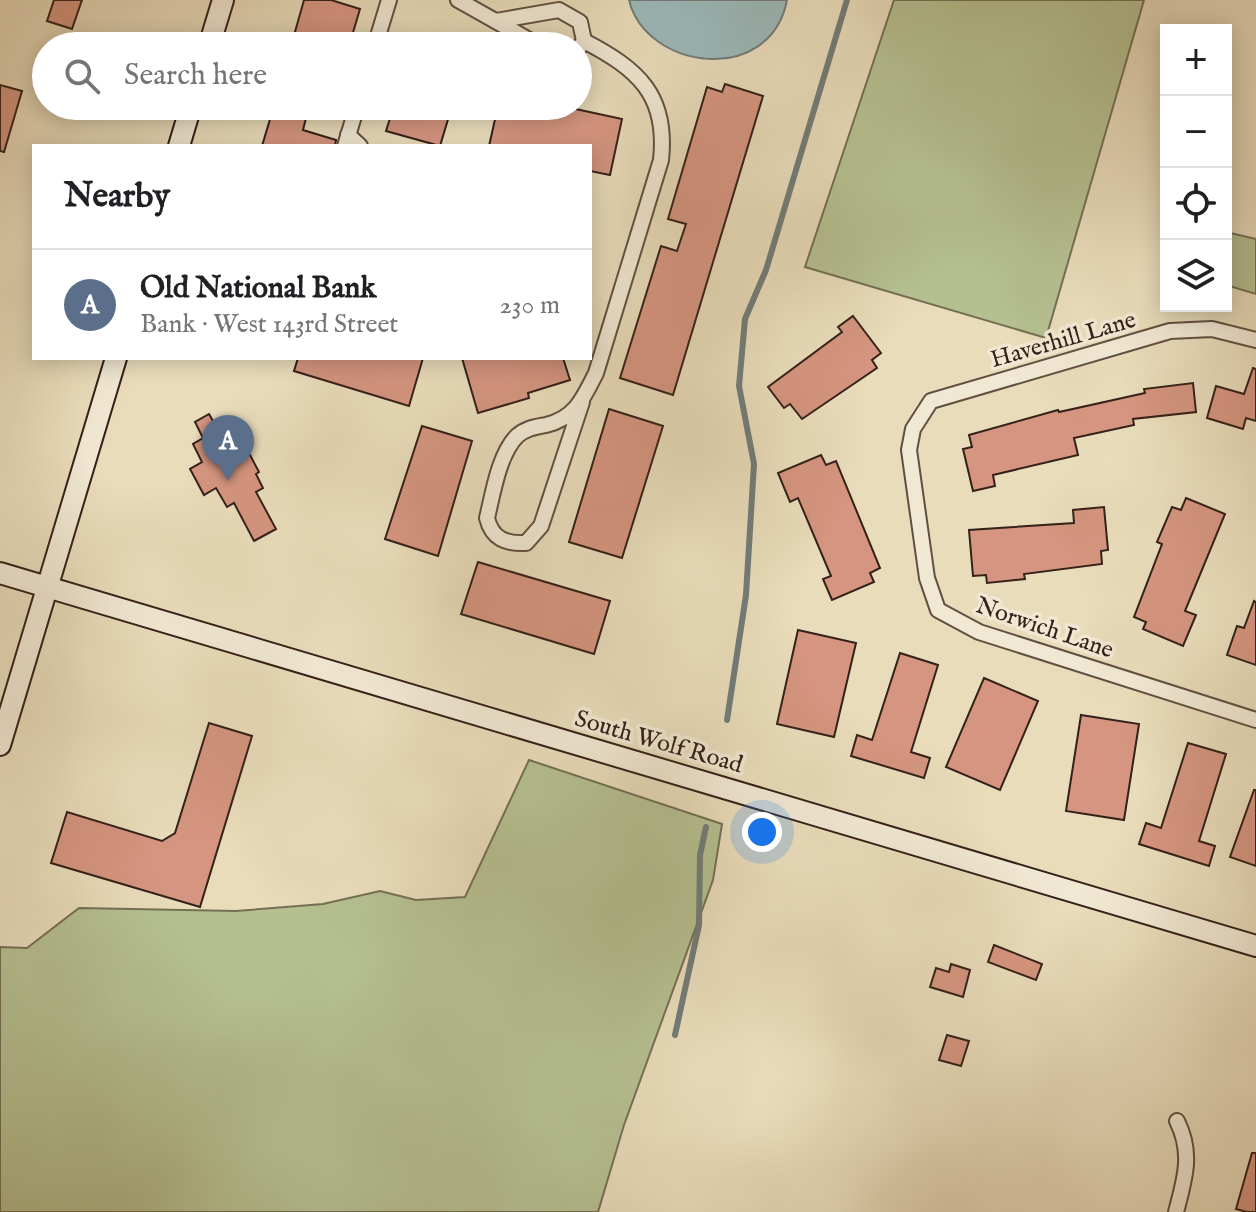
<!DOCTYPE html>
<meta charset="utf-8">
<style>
body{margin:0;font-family:"IM FELL English",serif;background:#f2f2f2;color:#202124}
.controls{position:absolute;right:24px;top:24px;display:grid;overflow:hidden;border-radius:0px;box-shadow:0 4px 20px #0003}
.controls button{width:72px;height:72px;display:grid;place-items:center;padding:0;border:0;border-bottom:2px solid #e0e0e0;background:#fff;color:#202124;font:40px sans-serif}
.you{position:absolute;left:762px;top:832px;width:28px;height:28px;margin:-20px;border:6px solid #fff;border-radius:50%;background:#1a73e8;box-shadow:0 0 0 12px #1a73e833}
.badge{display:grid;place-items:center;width:52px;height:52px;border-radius:50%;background:#2563eb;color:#fff;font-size:26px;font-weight:700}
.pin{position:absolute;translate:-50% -66px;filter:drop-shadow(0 2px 4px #0008)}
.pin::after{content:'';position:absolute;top:42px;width:28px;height:24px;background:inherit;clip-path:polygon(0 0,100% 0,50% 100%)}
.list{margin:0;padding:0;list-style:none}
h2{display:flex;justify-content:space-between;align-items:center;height:104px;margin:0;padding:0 32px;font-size:34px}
h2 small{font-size:26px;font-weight:400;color:#757577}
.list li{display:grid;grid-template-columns:52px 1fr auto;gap:24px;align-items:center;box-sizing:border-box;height:112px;padding:0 32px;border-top:2px solid #e0e0e0}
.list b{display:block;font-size:30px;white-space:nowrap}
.list p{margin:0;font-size:26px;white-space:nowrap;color:#757577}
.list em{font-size:26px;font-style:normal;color:#757577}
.icon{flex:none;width:44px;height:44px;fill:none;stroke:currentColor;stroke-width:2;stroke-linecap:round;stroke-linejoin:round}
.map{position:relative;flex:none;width:1256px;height:1212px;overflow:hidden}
.search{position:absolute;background:#fff;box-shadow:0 4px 20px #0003;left:32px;top:32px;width:560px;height:88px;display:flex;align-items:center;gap:20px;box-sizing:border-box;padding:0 28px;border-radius:44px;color:#757577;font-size:30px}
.panel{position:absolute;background:#fff;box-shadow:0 4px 20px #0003;left:32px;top:144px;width:560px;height:216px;border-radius:0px}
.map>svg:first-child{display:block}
.green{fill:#b5c091;stroke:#747054;stroke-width:2}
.water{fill:#9bb9ba;stroke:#727c79;stroke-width:2}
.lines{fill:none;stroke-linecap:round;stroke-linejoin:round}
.stream{stroke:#727c79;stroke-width:6}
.building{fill:#d59580;stroke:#342118;stroke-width:2}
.minor-casing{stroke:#615041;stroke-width:18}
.secondary-casing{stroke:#342118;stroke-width:24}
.minor{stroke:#f1e8d3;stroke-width:14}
.secondary{stroke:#f1e8d3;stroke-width:20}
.labels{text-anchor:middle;stroke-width:7;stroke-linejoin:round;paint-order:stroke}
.street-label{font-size:24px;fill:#342118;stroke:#f1e8d3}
</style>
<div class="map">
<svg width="1256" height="1212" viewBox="0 0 1256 1212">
<rect width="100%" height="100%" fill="#e9dcbb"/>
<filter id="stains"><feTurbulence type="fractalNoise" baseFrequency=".0025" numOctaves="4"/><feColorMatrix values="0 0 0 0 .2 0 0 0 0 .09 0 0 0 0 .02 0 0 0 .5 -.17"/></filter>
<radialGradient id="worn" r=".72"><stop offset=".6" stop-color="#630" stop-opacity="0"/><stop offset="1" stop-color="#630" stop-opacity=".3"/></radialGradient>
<g class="green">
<path d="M 894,0 L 1144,0 L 1046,338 L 805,267 Z"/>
<path d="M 1226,232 L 1256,239 L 1256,294 L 1226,285 Z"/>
<path d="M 529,760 L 722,824 L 713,880 L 624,1125 L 598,1212 L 0,1212 L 0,947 L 27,948 L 79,908 L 236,911 L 323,904 L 380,891 L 416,900 L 465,897 Z"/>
</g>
<path class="water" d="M 629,0 L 787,0 C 770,87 646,70 629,0 Z"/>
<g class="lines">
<g class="stream">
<path d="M 727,720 L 746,595 L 754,464 L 739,386 L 745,319 L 766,270 L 847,0"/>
<path d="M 675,1035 L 699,925 L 700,855 L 706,827"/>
</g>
</g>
<g class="building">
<path d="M 54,0 L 82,0 L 72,29 L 47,21 Z"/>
<path d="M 304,0 L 331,0 L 360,9 L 349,46 L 291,46 Z"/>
<path d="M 725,84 L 763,96 L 673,395 L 620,378 L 661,246 L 677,251 L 686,224 L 668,219 L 707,87 L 722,92 Z"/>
<path d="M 0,85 L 22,91 L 4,152 L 0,151 Z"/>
<path d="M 274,106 L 309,106 L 303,130 L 336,140 L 335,146 L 262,146 Z"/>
<path d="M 394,106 L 452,106 L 440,146 L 386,131 Z"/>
<path d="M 498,106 L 571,108 L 622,119 L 610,175 L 590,171 L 590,146 L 489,146 Z"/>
<path d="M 853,316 L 881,353 L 872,360 L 877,368 L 802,419 L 790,404 L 784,408 L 768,387 L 842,332 L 838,327 Z"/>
<path d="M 298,358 L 423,358 L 409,406 L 294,371 Z"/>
<path d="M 462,358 L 563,358 L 570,380 L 528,393 L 529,398 L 478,413 Z"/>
<path d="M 1253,368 L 1256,369 L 1256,421 L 1246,418 L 1243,429 L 1207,418 L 1216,386 L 1244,394 Z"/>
<path d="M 1193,383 L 1196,412 L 1133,419 L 1134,425 L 1074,438 L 1078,455 L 993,475 L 995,486 L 973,491 L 963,449 L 972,447 L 969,435 L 1058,410 L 1059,412 L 1145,393 L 1144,389 Z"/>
<path d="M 609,409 L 663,426 L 622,558 L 569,542 Z"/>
<path d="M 209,414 L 218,430 L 228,424 L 237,437 L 240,436 L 259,472 L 256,474 L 263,488 L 256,492 L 276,529 L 254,541 L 234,503 L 227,507 L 216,488 L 204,495 L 190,469 L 202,462 L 193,444 L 203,438 L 195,422 Z"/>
<path d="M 422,426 L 472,441 L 438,556 L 385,539 Z"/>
<path d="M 821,455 L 826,465 L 836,461 L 880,568 L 870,573 L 874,582 L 832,600 L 823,579 L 831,576 L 798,498 L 790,502 L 778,473 Z"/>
<path d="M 1186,498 L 1225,514 L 1185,611 L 1196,615 L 1183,646 L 1143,629 L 1146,622 L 1134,617 L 1162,544 L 1157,542 L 1172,507 L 1181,510 Z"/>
<path d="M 1104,507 L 1108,550 L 1101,551 L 1102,564 L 1024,574 L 1025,579 L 987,583 L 986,575 L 973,576 L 969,530 L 1074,523 L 1073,510 Z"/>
<path d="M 478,562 L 610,601 L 594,654 L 461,614 Z"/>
<path d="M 1254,601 L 1256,602 L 1256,665 L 1227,655 L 1237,626 L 1244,628 Z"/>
<path d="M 798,630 L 856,643 L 834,737 L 777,724 Z"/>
<path d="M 900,653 L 938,665 L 911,752 L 930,758 L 924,778 L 851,756 L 857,735 L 872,740 Z"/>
<path d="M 984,678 L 1038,701 L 1000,790 L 946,767 Z"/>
<path d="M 1081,715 L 1139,724 L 1124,820 L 1066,811 Z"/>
<path d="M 209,723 L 252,736 L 200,907 L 51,863 L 67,812 L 162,841 L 175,833 Z"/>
<path d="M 1188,743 L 1226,754 L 1199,841 L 1215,846 L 1209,866 L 1139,844 L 1146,823 L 1161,828 Z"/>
<path d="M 1254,790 L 1256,790 L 1256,866 L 1230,857 Z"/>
<path d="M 994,945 L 1042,964 L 1036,980 L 988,962 Z"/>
<path d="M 951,964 L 970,970 L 963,997 L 930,987 L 936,968 L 949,972 Z"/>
<path d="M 947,1035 L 969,1041 L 961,1066 L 939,1060 Z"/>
<path d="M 1252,1153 L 1256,1153 L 1256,1212 L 1247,1212 L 1236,1209 Z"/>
</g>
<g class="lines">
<defs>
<g id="minor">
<path d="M 458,0 L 540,46"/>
<path d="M 496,21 L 559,10 L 580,22 L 584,41 L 578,49"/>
<path d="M 375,46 L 389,0"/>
<path d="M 348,135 L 360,146"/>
<path d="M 345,146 L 357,106"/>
<path d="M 1256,340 L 1212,329 L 1170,331 L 931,401 L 913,429 L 909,450 L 927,578 L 938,610 L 979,632 L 1256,720"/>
<path d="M 582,402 L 541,526 L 526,543 C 506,544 492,539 487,518 C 493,493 499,454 517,436 C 526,428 536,427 546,425 C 575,418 583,399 596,373 L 661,160 C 668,95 638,69 584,41"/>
<path d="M 1176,1212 C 1185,1178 1193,1153 1177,1121"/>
</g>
<g id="secondary">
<path d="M 209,46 L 223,0"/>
<path d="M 179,146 L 191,106"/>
<path d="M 0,573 L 1256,946"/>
<path d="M 0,745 L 116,358"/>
</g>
</defs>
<use href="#minor" class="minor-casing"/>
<use href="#secondary" class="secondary-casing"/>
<use href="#minor" class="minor"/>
<use href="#secondary" class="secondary"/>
</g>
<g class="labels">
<g class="street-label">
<text transform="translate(1063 339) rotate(-16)" y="8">Haverhill Lane</text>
<text transform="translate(1045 627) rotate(19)" y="8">Norwich Lane</text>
<text transform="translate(659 741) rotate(16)" y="8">South Wolf Road</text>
</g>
</g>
<rect width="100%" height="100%" filter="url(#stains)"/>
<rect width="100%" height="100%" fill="url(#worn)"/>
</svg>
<div class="controls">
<button>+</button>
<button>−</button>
<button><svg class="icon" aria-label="locate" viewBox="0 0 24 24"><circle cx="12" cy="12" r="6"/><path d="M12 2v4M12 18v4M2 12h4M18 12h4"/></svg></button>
<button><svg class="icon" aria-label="layers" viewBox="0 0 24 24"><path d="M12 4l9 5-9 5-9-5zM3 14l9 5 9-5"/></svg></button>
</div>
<div class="you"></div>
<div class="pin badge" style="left:228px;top:481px;background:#5c6f8a">A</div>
<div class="search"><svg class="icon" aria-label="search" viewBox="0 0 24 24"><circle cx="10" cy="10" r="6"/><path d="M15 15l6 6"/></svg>Search here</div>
<section class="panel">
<h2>Nearby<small></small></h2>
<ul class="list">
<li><span class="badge" style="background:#5c6f8a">A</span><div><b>Old National Bank</b><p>Bank · West 143rd Street</p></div><em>230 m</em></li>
</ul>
</section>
</div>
